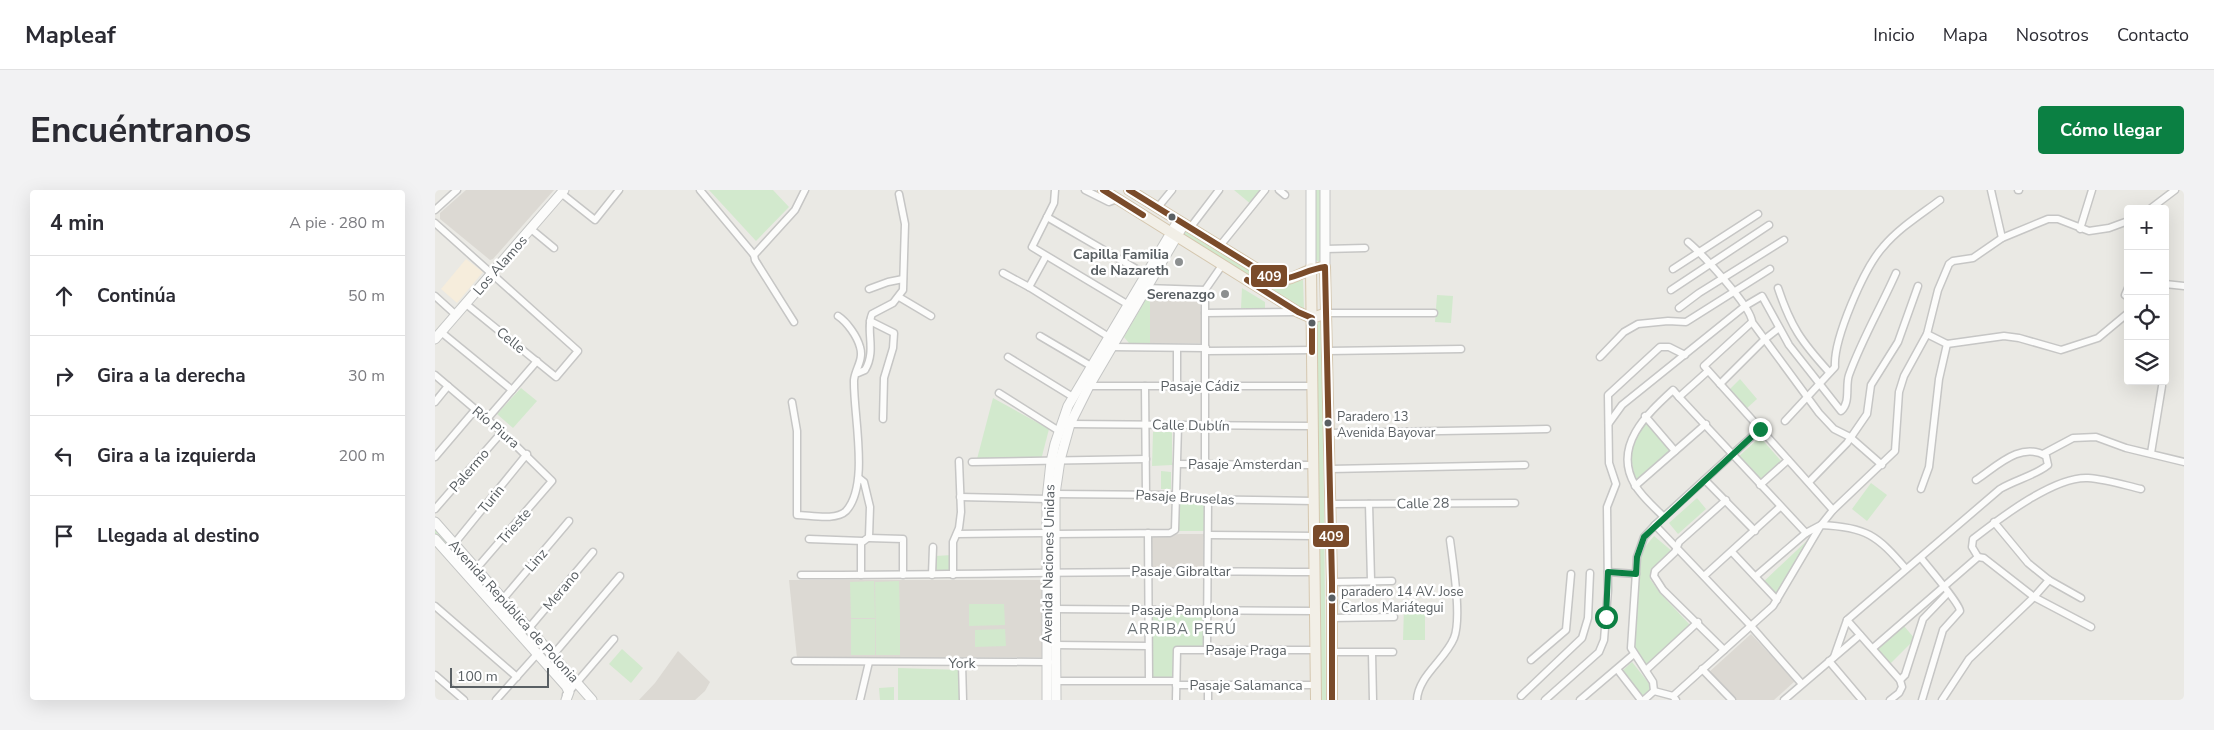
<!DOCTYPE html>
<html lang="es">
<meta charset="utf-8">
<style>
body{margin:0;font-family:"Nunito Sans",sans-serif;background:#f2f2f3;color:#2b2b33}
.controls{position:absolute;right:15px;top:15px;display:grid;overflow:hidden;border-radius:5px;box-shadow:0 5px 20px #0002}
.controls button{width:45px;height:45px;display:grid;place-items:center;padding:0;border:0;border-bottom:1px solid #e1e1e2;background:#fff;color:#2b2b33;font:25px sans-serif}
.scale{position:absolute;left:15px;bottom:12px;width:99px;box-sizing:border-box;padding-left:5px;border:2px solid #595f63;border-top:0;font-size:14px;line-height:18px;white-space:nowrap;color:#595f63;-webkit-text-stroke:4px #fff;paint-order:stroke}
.stop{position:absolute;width:15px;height:15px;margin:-11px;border:4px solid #0b8043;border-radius:50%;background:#fff}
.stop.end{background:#0b8043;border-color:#fff;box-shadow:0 1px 5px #0008}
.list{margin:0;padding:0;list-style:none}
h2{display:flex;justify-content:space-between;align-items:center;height:65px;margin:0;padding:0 20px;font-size:21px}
h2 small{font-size:16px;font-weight:400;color:#7c7c81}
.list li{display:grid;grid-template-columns:32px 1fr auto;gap:15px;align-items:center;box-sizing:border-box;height:80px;padding:0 20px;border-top:1px solid #e1e1e2}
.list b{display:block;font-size:19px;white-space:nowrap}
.list em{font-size:16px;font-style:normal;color:#7c7c81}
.icon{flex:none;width:28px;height:28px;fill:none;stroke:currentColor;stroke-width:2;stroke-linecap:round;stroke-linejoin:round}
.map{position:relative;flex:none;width:1749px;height:510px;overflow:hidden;border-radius:5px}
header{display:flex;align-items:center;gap:30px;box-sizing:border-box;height:70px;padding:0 25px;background:#fff;border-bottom:1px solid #e1e1e2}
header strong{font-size:24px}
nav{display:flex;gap:28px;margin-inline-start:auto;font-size:18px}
.intro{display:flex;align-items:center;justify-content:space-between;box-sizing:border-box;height:120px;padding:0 30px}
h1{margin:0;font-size:35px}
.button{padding:12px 22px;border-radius:5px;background:#0b8043;color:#fff;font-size:18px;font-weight:700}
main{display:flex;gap:30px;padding:0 30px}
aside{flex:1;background:#fff;border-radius:5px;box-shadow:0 5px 20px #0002}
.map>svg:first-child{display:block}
.commercial{fill:#f6eddc}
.education{fill:#dcd9d3}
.green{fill:#d2e9cd}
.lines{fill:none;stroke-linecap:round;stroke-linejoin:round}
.street-casing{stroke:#c6c6c5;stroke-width:9}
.secondary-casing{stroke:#c5c6c5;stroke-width:11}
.primary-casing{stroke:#d5c7af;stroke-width:12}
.street{stroke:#fcfcfb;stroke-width:6}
.secondary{stroke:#fcfcfb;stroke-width:9}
.primary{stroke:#f2efe7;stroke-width:10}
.bus-1-casing{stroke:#fff;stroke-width:10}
.bus-1{stroke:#7a4b2a;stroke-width:6}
.route{stroke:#0b8043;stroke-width:6}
.bus-dot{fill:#595f63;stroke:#fff;stroke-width:2}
.poi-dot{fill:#8c8f90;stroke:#fff;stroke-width:2}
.labels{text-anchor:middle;stroke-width:5;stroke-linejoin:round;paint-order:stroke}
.bus-label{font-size:13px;fill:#595f63;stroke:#fff;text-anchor:start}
.poi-label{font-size:14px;font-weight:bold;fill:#595f63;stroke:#fff;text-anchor:end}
.street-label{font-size:14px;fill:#595f63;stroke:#fff}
.neighbourhood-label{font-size:15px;letter-spacing:1px;fill:#6a7175;stroke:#fff}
.line-badge{stroke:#fff;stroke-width:2}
.badge-label{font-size:14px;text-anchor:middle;font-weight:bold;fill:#fff}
</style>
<header>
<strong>Mapleaf</strong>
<nav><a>Inicio</a><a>Mapa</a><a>Nosotros</a><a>Contacto</a></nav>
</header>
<div class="intro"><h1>Encuéntranos</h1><a class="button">Cómo llegar</a></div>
<main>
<aside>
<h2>4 min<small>A pie · 280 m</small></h2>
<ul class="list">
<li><svg class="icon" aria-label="ahead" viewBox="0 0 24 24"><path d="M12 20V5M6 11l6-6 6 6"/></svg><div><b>Continúa</b></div><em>50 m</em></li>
<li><svg class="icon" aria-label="right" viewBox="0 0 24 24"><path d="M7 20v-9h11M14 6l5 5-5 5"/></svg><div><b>Gira a la derecha</b></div><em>30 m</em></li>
<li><svg class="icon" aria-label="left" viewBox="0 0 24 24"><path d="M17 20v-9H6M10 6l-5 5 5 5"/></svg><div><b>Gira a la izquierda</b></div><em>200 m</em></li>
<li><svg class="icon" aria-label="arrive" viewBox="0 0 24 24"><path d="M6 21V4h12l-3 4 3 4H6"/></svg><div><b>Llegada al destino</b></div></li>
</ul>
</aside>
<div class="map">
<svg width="1749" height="510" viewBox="0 0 1749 510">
<rect width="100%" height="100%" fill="#eae9e4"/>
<path class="commercial" d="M 31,69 L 48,82 L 22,113 L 6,99 Z"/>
<g class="education">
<path d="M 31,0 L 119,0 L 58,69 L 55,70 L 5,29 L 5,23 Z"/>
<path d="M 765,101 L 767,153 L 715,153 L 715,102 Z"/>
<path d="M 745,344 L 770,344 L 770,377 L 716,378 L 716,346 Z"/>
<path d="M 354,390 L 607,390 L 607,467 L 362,468 Z"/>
<path d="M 1316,444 L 1360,491 L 1339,510 L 1299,510 L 1273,483 Z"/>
<path d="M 243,461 L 275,492 L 270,501 L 260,510 L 204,510 L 220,493 Z"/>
</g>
<g class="green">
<path d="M 274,0 L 338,0 L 354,17 L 321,51 Z"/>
<path d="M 799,0 L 829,0 L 817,15 Z"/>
<path d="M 879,0 L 887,0 L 886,70 L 884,72 L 880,69 Z"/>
<path d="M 751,40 L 840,95 L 868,90 L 869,121 L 747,45 Z"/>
<path d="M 807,98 L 830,112 L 830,118 L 806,118 Z"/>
<path d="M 715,102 L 715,153 L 694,153 L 689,147 Z"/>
<path d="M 1002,105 L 1018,106 L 1016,133 L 1000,132 Z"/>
<path d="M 887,131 L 891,510 L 884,510 L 878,132 Z"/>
<path d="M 1305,189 L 1322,209 L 1311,219 L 1294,200 Z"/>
<path d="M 86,198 L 102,211 L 78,238 L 62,224 Z"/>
<path d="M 558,208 L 614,239 L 606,270 L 542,269 Z"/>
<path d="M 1208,230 L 1238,260 L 1201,293 L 1195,262 Z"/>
<path d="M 718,242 L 737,242 L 737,275 L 717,276 Z"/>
<path d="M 1325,247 L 1347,272 L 1325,293 L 1302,268 Z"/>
<path d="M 726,281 L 736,282 L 736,299 L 726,299 Z"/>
<path d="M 1436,293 L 1452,305 L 1432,331 L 1417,319 Z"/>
<path d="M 1262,308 L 1271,319 L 1243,344 L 1234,333 Z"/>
<path d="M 744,309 L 771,310 L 771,341 L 744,341 Z"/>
<path d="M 0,337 L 138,493 L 135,496 L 0,346 Z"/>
<path d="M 1379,344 L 1374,356 L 1354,383 L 1341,412 L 1325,395 Z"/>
<path d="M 1219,346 L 1238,362 L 1216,383 L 1215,389 L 1225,403 L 1255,435 L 1212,476 L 1198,459 L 1204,372 L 1210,357 Z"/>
<path d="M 517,365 L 517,381 L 500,381 L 500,366 Z"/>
<path d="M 439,391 L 440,428 L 416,428 L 415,392 Z"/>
<path d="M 464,391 L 465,428 L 445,428 L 465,428 L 465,465 L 441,465 L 440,392 Z"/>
<path d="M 534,414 L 569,414 L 570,435 L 534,436 Z"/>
<path d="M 969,417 L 990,418 L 990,450 L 968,450 Z"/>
<path d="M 714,422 L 772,423 L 771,459 L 741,459 L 740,490 L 715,489 Z"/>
<rect x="416" y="429" width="24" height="36"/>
<path d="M 1469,436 L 1480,449 L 1455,474 L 1442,459 Z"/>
<path d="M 570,439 L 571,456 L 540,457 L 540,440 Z"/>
<path d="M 187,459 L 208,478 L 196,493 L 174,474 Z"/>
<path d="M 1197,472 L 1216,496 L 1216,501 L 1207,509 L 1186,482 Z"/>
<path d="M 463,478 L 527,480 L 527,510 L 463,510 Z"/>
<path d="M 459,497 L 459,510 L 445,510 L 444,498 Z"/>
</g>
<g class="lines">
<defs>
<g id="street">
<path d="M 265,0 L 319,65 L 320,70 L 359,132"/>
<path d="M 620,0 L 619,13 L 597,57 L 692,114"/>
<path d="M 650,0 L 674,12 L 682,9"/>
<path d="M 844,0 L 850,5"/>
<path d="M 1556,0 L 1567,48"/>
<path d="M 1583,0 L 1584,0"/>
<path d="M 126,3 L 160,30 L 184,0"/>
<path d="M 723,17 L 737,0"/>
<path d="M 1715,19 L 1740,0"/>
<path d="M 0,20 L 22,0"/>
<path d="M 612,27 L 710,84"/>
<path d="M 0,33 L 143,161 L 121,187 L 31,114"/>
<path d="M 755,38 L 784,0"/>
<path d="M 96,39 L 119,58"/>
<path d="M 1645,39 L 1657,0"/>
<path d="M 1253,52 C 1266,63 1317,117 1317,132 L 1384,223 L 1399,239 L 1415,247 L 1447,275"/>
<path d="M 784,57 L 830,0"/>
<path d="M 890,59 L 930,58"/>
<path d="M 319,65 L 360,20 L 370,0"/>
<path d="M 1238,79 L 1323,24"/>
<path d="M 568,83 L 594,97 L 674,147"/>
<path d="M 1730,94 L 1749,96"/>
<path d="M 594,97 L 611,66"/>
<path d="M 710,98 L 770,100"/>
<path d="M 1343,98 C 1356,137 1366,151 1394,182"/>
<path d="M 1693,98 L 1690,105 L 1693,107"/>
<path d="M 434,99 L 453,92 L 468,89"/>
<path d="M 770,100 L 788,74"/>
<path d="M 1236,100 L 1334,35"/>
<path d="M 0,106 L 21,125"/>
<path d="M 464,107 L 496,126"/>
<path d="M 1244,118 L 1264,103 L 1349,50"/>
<path d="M 770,123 L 861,122"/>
<path d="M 892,123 L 999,123"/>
<path d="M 435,131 L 459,143 L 458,158 L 449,188 L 448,229"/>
<path d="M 1317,132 L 1269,176 L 1398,320"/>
<path d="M 6,142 L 77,200"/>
<path d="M 1492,144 L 1512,154 L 1569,146 L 1584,148 L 1626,160 L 1663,148 L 1693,123"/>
<path d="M 605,146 L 656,176"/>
<path d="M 675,157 L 771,158"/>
<path d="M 771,161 L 877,160"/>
<path d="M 892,161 L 1026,159"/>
<path d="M 573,167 L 638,207"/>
<path d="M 1165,167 L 1189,142 L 1203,134 L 1233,131 L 1251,132 L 1335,79"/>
<path d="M 423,183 L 430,180 C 442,160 430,140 437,124 L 458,113 L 468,100 L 470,34 L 464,4"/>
<path d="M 0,185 L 67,242 L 117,291 L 41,379"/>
<path d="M 1285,194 L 1330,149 L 1344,138"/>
<path d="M 654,196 L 877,196"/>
<path d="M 710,196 L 711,305"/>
<path d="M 742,196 L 742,159"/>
<path d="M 564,203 L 624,241"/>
<path d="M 1244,207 L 1371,343"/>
<path d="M 0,212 L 13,196"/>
<path d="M 357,212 L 362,241 L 362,325 C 375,325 401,331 411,321 C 435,295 418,224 419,190 C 420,179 429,170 425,157 C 422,146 412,132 403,126"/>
<path d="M 1210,226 L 1240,261"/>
<path d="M 52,229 L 102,171"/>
<path d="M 1350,231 L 1400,177 C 1398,150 1429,78 1448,57 C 1464,38 1485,25 1505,10"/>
<path d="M 1174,233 L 1187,215 L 1310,116 L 1327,106 L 1354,155 L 1406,221 C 1416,212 1410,196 1414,185 C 1427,149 1446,117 1461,83"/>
<path d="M 635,234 L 878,236"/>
<path d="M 894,243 L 1112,239"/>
<path d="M 1716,263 L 1727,196"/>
<path d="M 1608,264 L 1638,248 L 1661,247 L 1691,258 L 1749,272"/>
<path d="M 0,267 L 40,220"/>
<path d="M 537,272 L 711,269"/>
<path d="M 742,274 L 878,275"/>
<path d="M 770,274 L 770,100"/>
<path d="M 895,279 L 1090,275"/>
<path d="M 424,288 L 429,292 L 435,317 L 434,347 L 426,353 L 426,385"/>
<path d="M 1270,290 L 1320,341"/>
<path d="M 1374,292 L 1412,253 L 1432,224 L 1436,195 L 1463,152 L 1483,96"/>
<path d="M 1325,295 L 1353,270"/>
<path d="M 1200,296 L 1271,234"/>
<path d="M 1486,299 L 1494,277 L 1504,189 L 1512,154"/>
<path d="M 620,304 L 736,305 L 745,309 L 879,311"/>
<path d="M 525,307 L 612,309"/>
<path d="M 895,314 L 1080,313"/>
<path d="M 934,314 L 936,390"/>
<path d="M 0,319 L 67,242"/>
<path d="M 1229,327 C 1219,317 1207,307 1200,295 C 1177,256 1212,224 1238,200 L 1244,207 L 1273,181"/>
<path d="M 1559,332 L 1593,373 L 1614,390 L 1646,408"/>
<path d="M 1220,335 L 1316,436 L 1367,494"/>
<path d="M 713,343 L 714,490"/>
<path d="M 522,344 L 612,343"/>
<path d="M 620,344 L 735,343 L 740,340 L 743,236"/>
<path d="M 773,345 L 879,346"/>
<path d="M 434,348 L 468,349 L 468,385"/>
<path d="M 374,349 L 428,351"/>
<path d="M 19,354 L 92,264"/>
<path d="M 1297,362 L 1342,410"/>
<path d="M 1543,367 L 1537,357 L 1538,349 C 1564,329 1619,286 1653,288 C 1670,289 1689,295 1706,299"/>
<path d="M 1486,368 C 1493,377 1525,414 1525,421 L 1508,440 L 1487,510"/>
<path d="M 1173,382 L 1201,384"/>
<path d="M 366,385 C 537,385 708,380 880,382"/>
<path d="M 497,385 L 498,357"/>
<path d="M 518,385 L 518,352 L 524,338 L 526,322 L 524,271"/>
<path d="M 1269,386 L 1345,317"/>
<path d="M 1321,386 L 1371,343 L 1386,335 L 1398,320 L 1460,261 L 1464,202 L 1469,186 L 1492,144 L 1503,100 L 1514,74 L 1518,71 L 1538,68 L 1567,48 L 1613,29 L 1623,29 L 1654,41 L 1674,38 L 1693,31"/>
<path d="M 897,392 L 957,391"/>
<path d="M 68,409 L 134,331"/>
<path d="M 0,416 L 82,487"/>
<path d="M 619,419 L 881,421"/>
<path d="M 896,428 L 959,427"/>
<path d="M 1412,430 L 1465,490 L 1467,497 L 1464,503 L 1455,510"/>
<path d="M 94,438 L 158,362"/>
<path d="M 620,455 L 713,456"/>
<path d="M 1438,458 L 1543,367 L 1549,368 L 1599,407 L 1656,437"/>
<path d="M 772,460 L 773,309"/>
<path d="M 1289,460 L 1228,400 L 1219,386 L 1220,381 L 1240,362 L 1244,352 L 1291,310"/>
<path d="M 896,462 L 958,462"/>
<path d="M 937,463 L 938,510"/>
<path d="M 118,465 L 185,386"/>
<path d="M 1399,467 L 1412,430 L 1565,299 C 1580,290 1601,285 1613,275 L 1611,266 C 1586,251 1562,276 1541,290"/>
<path d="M 1096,470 L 1131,440 L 1136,384"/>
<path d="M 360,471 L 614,472"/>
<path d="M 1394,471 L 1427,510"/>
<path d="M 527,473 L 528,510"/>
<path d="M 1182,479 L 1206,510"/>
<path d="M 1267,479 L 1297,510"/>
<path d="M 1211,480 L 1263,432"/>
<path d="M 0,485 L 29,510"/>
<path d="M 1465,490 L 1470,485 L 1488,429 L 1513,403"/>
<path d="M 620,491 L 741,491"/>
<path d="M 741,495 L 880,495"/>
<path d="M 773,495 L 773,510"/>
<path d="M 1219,501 L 1218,492 L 1196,458 L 1202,367 L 1209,347 L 1220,335 L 1325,239"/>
<path d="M 1219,501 L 1238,506 L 1241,510"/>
<path d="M 131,505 L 179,449"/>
<path d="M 1086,506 L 1147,448 L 1153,428 L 1155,383"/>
<path d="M 1238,506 L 1338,416 L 1386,335 C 1431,337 1442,345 1471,379"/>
<path d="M 61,510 L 103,463"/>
<path d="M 425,510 L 434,472"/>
<path d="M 741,510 L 742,460 L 881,460"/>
<path d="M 982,510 C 983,486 1010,470 1019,448 C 1027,428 1018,373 1015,350"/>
<path d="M 1110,510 L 1164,462 L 1169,450 L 1173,400 L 1172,317 L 1181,294 L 1174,273 L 1173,205 L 1225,157 L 1234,157 L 1250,165"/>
<path d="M 1145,510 L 1199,464"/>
<path d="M 1209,510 L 1219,501"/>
<path d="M 1349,510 L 1425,445"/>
<path d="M 1507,510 L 1534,469 L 1599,407 L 1614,390"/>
</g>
<g id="secondary">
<path d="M 890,77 L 890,0"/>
<path d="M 876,78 L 876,0"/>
<path d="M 0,149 L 129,0"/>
<path d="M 0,332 L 157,510"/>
<path d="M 0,349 L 131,496 L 134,502 L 131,510"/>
<path d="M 612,510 L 612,309 L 616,272 L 620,254 L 633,216 L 743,31"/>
<path d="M 621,510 L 620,344 L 620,304 L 625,270 L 635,234 L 654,196 L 749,34"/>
</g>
<g id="primary">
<path d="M 668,0 L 863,122 L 877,128 L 892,123"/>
<path d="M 694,0 L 840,90 C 860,92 868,78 890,77 L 897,392 L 897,510"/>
<path d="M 876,78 L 881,510"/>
</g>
</defs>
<use href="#street" class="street-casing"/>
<use href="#secondary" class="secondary-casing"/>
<use href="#primary" class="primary-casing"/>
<use href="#street" class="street"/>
<use href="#secondary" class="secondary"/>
<use href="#primary" class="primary"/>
<defs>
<g id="bus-1">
<path d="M 668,0 L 708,25"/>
<path d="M 694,0 L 840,90 C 858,90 872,79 890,77 L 897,392 L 897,510"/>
<path d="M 812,90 L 863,122 L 877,128 L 877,162"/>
</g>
</defs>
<use href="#bus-1" class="bus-1-casing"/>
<use href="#bus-1" class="bus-1"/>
</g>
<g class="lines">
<path class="route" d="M 1171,427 L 1173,382 L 1201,384 L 1202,367 L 1209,347 L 1325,239"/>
</g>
<g class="bus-dot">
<circle cx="737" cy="27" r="4.5"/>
<circle cx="877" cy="133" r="4.5"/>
<circle cx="893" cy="233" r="4.5"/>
<circle cx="897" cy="408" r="4.5"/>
</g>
<g class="poi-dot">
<circle cx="744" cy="72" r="5"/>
<circle cx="790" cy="104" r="5"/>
</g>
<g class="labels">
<g class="bus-label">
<text x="902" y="231">Paradero 13<tspan x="902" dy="16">Avenida Bayovar</tspan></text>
<text x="906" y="406">paradero 14 AV. Jose<tspan x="906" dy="16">Carlos Mariátegui</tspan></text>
</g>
<g class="poi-label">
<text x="734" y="69">Capilla Familia<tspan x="734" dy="16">de Nazareth</tspan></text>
<text x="780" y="109">Serenazgo</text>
</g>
<g class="street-label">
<text transform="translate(65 75) rotate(-49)" y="5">Los Alamos</text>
<text transform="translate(76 150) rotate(39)" y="5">Celle</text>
<text x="765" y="201">Pasaje Cádiz</text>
<text transform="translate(756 235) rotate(1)" y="5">Calle Dublín</text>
<text transform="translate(61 237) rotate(40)" y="5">Río Piura</text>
<text x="810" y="279">Pasaje Amsterdan</text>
<text transform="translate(34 280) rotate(-49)" y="5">Palermo</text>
<text transform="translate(750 307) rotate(3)" y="5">Pasaje Bruselas</text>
<text transform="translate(56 309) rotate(-51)" y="5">Turin</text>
<text transform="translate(988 313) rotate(-1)" y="5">Calle 28</text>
<text transform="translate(79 336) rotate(-49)" y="5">Trieste</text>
<text transform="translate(101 370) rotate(-49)" y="5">Linz</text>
<text transform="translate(613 374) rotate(-89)" y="5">Avenida Naciones Unidas</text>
<text x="746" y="386">Pasaje Gibraltar</text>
<text transform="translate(126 400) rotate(-50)" y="5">Merano</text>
<text x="750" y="425">Pasaje Pamplona</text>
<text transform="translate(79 421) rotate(48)" y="5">Avenida República de Polonia</text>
<text x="811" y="465">Pasaje Praga</text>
<text x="527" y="478">York</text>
<text x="811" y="500">Pasaje Salamanca</text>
</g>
<g class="neighbourhood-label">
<text x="747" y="444">ARRIBA PERÚ</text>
</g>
</g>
<g class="line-badge">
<rect x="815" y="74" width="38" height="24" rx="5" fill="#7a4b2a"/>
<rect x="877" y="334" width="38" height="24" rx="5" fill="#7a4b2a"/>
</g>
<g class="badge-label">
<text x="834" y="91">409</text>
<text x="896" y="351">409</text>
</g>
</svg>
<div class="controls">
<button>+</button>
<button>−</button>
<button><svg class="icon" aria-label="locate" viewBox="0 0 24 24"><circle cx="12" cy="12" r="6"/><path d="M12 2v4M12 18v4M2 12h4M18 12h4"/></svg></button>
<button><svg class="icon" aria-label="layers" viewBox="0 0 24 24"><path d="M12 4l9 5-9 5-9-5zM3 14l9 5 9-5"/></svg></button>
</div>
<div class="scale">100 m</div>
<div class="stop" style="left:1171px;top:427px"></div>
<div class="stop end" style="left:1325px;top:239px"></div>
</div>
</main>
